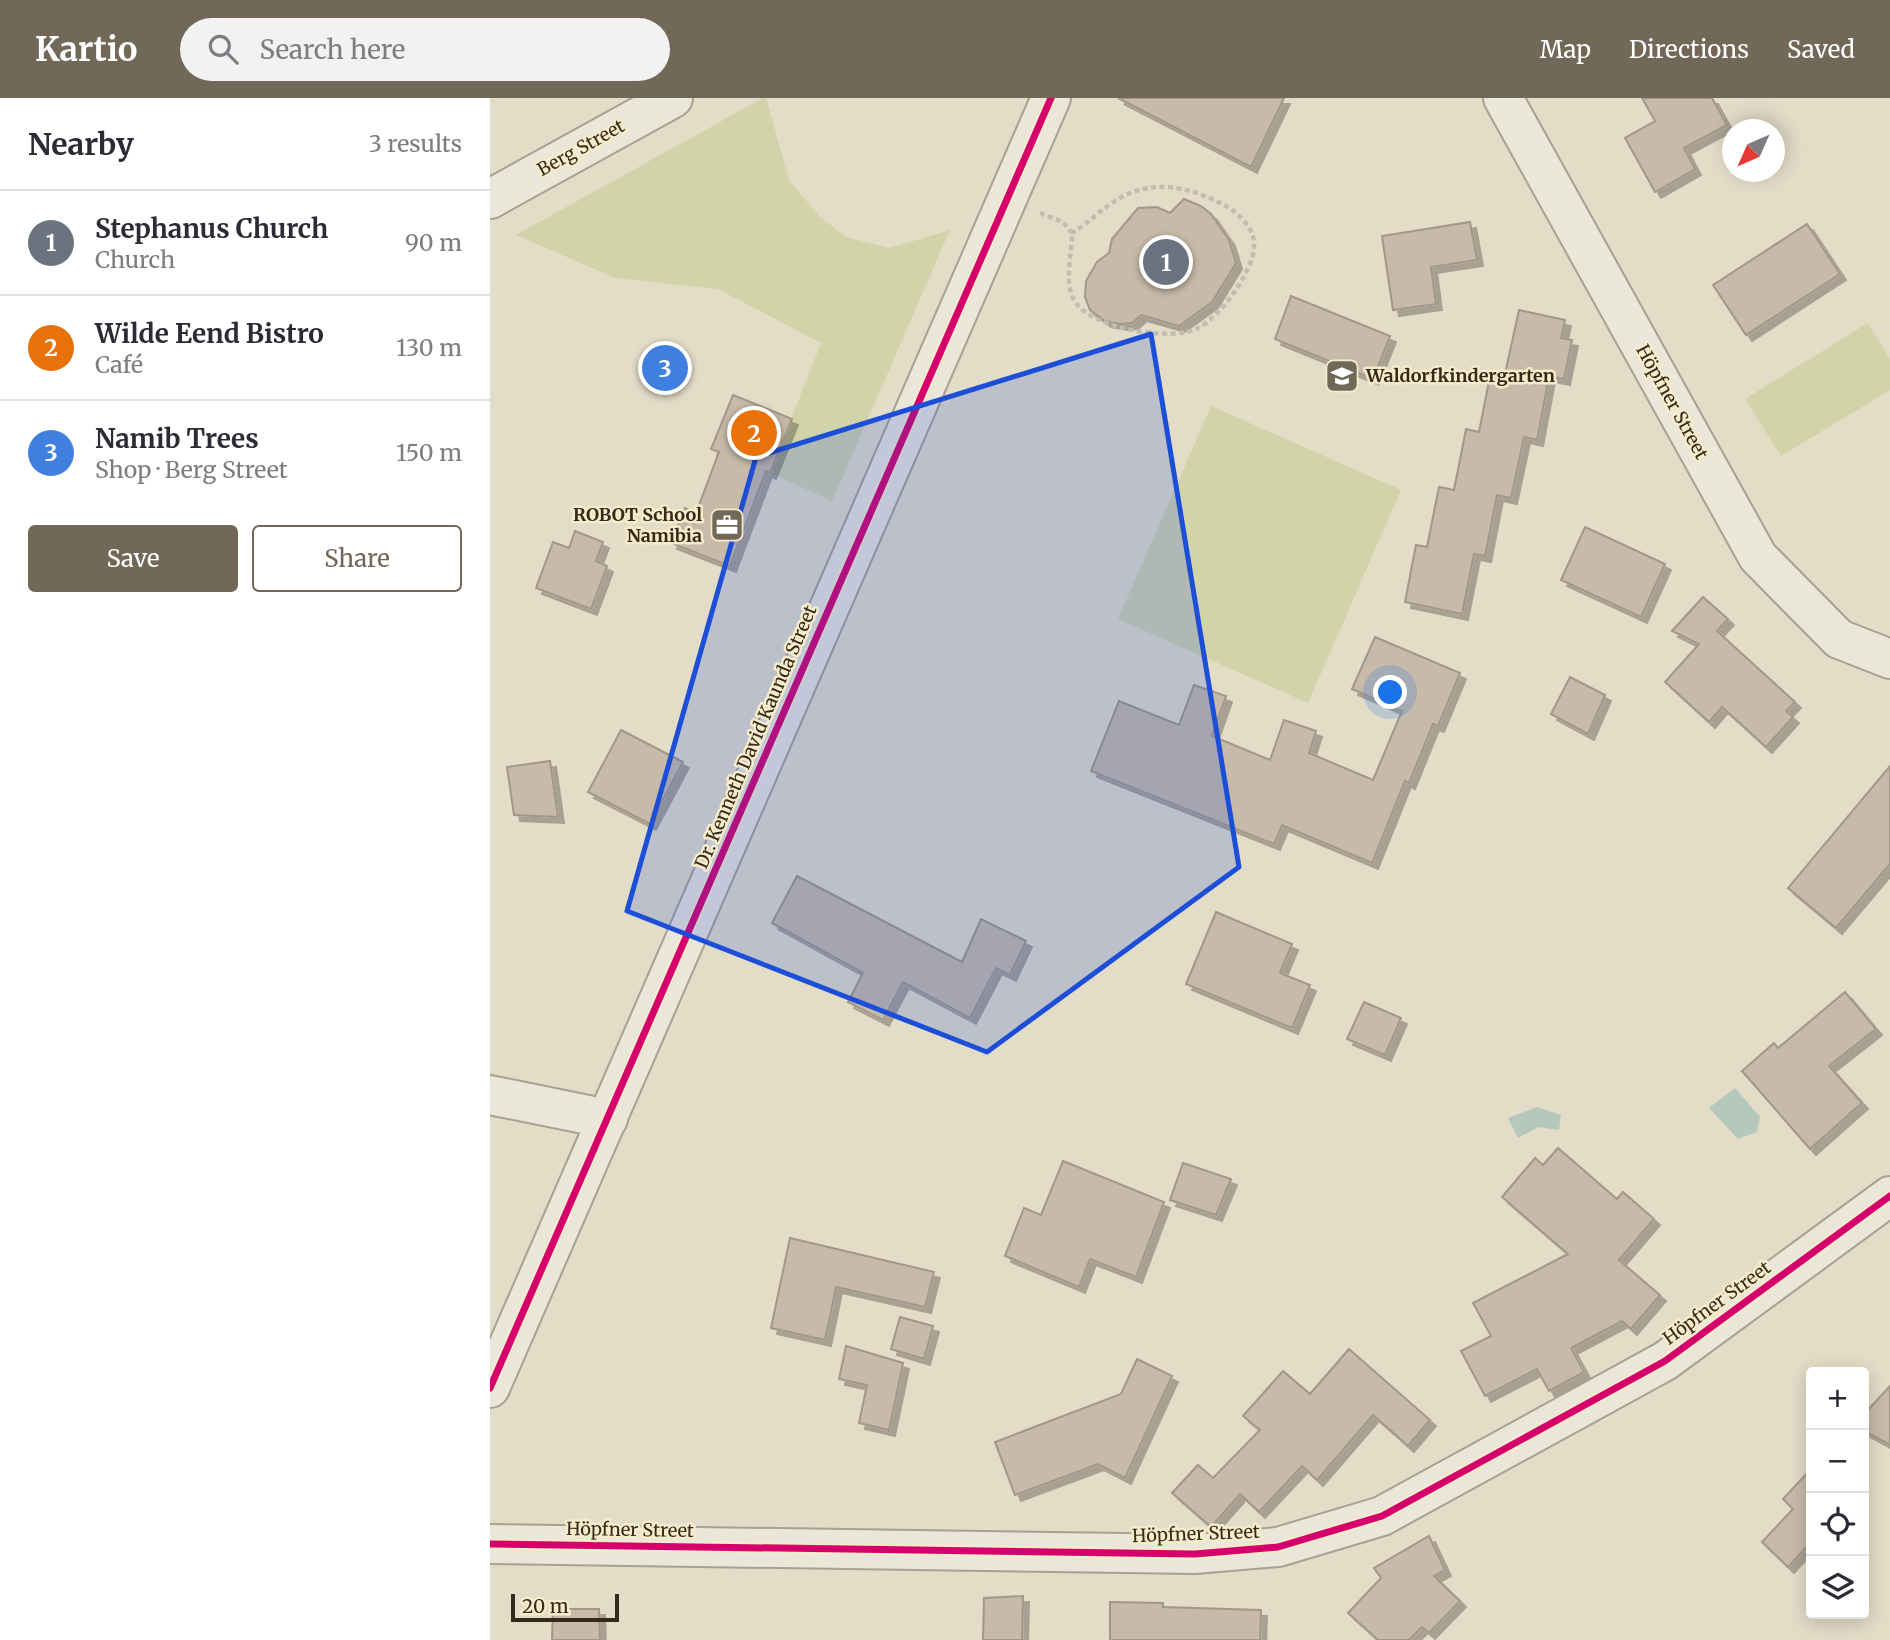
<!DOCTYPE html>
<meta charset="utf-8">
<style>
body{margin:0;font-family:Merriweather,serif;background:#f2f2f3;color:#2b2b33}
.controls{position:absolute;right:21px;bottom:21px;display:grid;overflow:hidden;border-radius:7px;box-shadow:0 4px 18px #0003}
.controls button{width:63px;height:63px;display:grid;place-items:center;padding:0;border:0;border-bottom:2px solid #e1e1e2;background:#fff;color:#2b2b33;font:35px sans-serif}
.compass{position:absolute;left:1232px;top:21px;width:63px;height:63px;border-radius:50%;background:#fff;box-shadow:0 4px 18px #0003;rotate:225deg}
.scale{position:absolute;left:21px;bottom:18px;width:108px;box-sizing:border-box;padding-left:7px;border:4px solid #35291a;border-top:0;font-size:19px;line-height:24px;white-space:nowrap;color:#35291a;-webkit-text-stroke:5px #f6eccb;paint-order:stroke}
.you{position:absolute;left:901px;top:595px;width:24px;height:24px;margin:-18px;border:5px solid #fff;border-radius:50%;background:#1a73e8;box-shadow:0 0 0 10px #1a73e833}
.badge{display:grid;place-items:center;width:46px;height:46px;border-radius:50%;background:#726857;color:#fff;font-size:23px;font-weight:700}
.pin{position:absolute;translate:-50% -50%;border:4px solid #fff;box-shadow:0 2px 7px #0006}
.list{margin:0;padding:0;list-style:none}
h2{display:flex;justify-content:space-between;align-items:center;height:91px;margin:0;padding:0 28px;font-size:30px}
h2 small{font-size:23px;font-weight:400;color:#7c7c81}
.list li{display:grid;grid-template-columns:46px 1fr auto;gap:21px;align-items:center;box-sizing:border-box;height:105px;padding:0 28px;border-top:2px solid #e1e1e2}
.list b{display:block;font-size:26px;white-space:nowrap}
.list p{margin:0;font-size:23px;white-space:nowrap;color:#7c7c81}
.list em{font-size:23px;font-style:normal;color:#7c7c81}
.actions{display:flex;gap:14px;padding:21px 28px}
.actions a{flex:1;padding:16px 0;border:2px solid #726857;border-radius:7px;text-align:center;font-size:24px;color:#726857}
.actions .main{background:#726857;color:#fff}
.icon{flex:none;width:38px;height:38px;fill:none;stroke:currentColor;stroke-width:2;stroke-linecap:round;stroke-linejoin:round}
.map{position:relative;flex:none;width:1400px;height:1542px;overflow:hidden}
header{display:flex;align-items:center;gap:42px;box-sizing:border-box;height:98px;padding:0 35px;background:#726857;color:#fff}
header strong{font-size:33px}
nav{display:flex;gap:38px;margin-inline-start:auto;font-size:24px}
.search{width:490px;height:63px;background:#f2f2f3;display:flex;align-items:center;gap:18px;box-sizing:border-box;padding:0 24px;border-radius:38px;color:#7c7c81;font-size:26px}
main{display:flex}
aside{flex:1;background:#fff}
.map>svg:first-child{display:block}
.green{fill:#d1d4a9}
.water{fill:#b4c8bc}
.building{fill:#c7baa8;stroke:#a39787;stroke-width:2;filter:url(#shadow)}
.lines{fill:none;stroke-linecap:round;stroke-linejoin:round}
.minor-casing{stroke:#a8a091;stroke-width:42}
.path{stroke:#c3bdb1;stroke-width:4.5;stroke-dasharray:5 3.5;stroke-linecap:butt}
.minor{stroke:#ebe6da;stroke-width:38}
.cycleway-casing{stroke:#f6eccb;stroke-width:11}
.cycleway{stroke:#d6006c;stroke-width:7}
.marked{fill:#1d4ed8;fill-opacity:0.2;stroke:#1d4ed8;stroke-width:5;stroke-linejoin:round}
.labels{text-anchor:middle;stroke-width:5;stroke-linejoin:round;paint-order:stroke}
.street-label{font-size:18px;fill:#35291a;stroke:#f6eccb}
.poi-label{font-size:18px;font-weight:bold;fill:#35291a;stroke:#f6eccb;text-anchor:start}
</style>
<header>
<strong>Kartio</strong>
<div class="search"><svg class="icon" aria-label="search" viewBox="0 0 24 24"><circle cx="10" cy="10" r="6"/><path d="M15 15l6 6"/></svg>Search here</div>
<nav><a>Map</a><a>Directions</a><a>Saved</a></nav>
</header>
<main>
<aside>
<h2>Nearby<small>3 results</small></h2>
<ul class="list">
<li><span class="badge" style="background:#6b7280">1</span><div><b>Stephanus Church</b><p>Church</p></div><em>90 m</em></li>
<li><span class="badge" style="background:#e8710a">2</span><div><b>Wilde Eend Bistro</b><p>Café</p></div><em>130 m</em></li>
<li><span class="badge" style="background:#3f7fe0">3</span><div><b>Namib Trees</b><p>Shop · Berg Street</p></div><em>150 m</em></li>
</ul>
<div class="actions"><a class="main">Save</a><a>Share</a></div>
</aside>
<div class="map">
<svg width="1400" height="1542" viewBox="0 0 1400 1542">
<defs>
<filter id="shadow"><feDropShadow dx="6" dy="6" stdDeviation="0" flood-color="#0004"/></filter>
</defs>
<rect width="100%" height="100%" fill="#e3dcc7"/>
<g class="green">
<path d="M 273,0 L 276,0 L 299,82 L 329,118 L 356,139 L 400,150 L 460,132 L 342,403 L 280,375 L 331,245 L 228,191 L 125,180 L 26,137 Z"/>
<path d="M 1378,225 L 1400,261 L 1400,292 L 1291,358 L 1255,301 Z"/>
<path d="M 721,308 L 911,392 L 818,605 L 628,521 Z"/>
</g>
<g class="water">
<path d="M 1245,990 L 1270,1019 L 1267,1034 L 1248,1041 L 1219,1010 Z"/>
<path d="M 1047,1009 L 1071,1017 L 1069,1032 L 1048,1029 L 1028,1040 L 1018,1020 Z"/>
</g>
<g class="building">
<path d="M 628,0 L 794,0 L 761,69 Z"/>
<path d="M 1152,0 L 1222,0 L 1237,27 L 1194,50 L 1205,71 L 1165,94 L 1135,40 L 1165,23 Z"/>
<path d="M 694,101 L 711,108 L 721,116 L 739,142 L 746,165 L 722,204 L 689,228 L 651,217 L 642,225 L 631,226 L 615,223 L 600,212 L 595,199 L 596,183 L 607,164 L 619,155 L 622,141 L 648,110 L 667,109 L 680,115 Z"/>
<path d="M 980,124 L 987,162 L 941,169 L 946,206 L 903,212 L 892,138 Z"/>
<path d="M 1317,126 L 1350,176 L 1256,237 L 1223,187 Z"/>
<path d="M 801,198 L 900,238 L 883,281 L 785,241 Z"/>
<path d="M 1029,212 L 1075,222 L 1071,240 L 1082,242 L 1074,281 L 1059,278 L 1047,342 L 1034,339 L 1021,400 L 1007,397 L 995,458 L 984,456 L 972,516 L 915,504 L 926,447 L 937,449 L 949,389 L 964,392 L 976,331 L 989,334 L 1001,273 L 1015,276 Z"/>
<path d="M 243,297 L 302,321 L 280,375 L 276,373 L 240,468 L 181,445 L 195,410 L 206,415 L 229,354 L 221,351 Z"/>
<path d="M 1095,429 L 1175,466 L 1151,519 L 1071,482 Z"/>
<path d="M 85,433 L 113,444 L 106,463 L 117,468 L 101,511 L 46,490 L 63,444 L 79,450 Z"/>
<path d="M 1213,499 L 1238,521 L 1227,533 L 1305,604 L 1296,613 L 1303,619 L 1276,649 L 1232,609 L 1219,624 L 1175,584 L 1209,546 L 1182,533 Z"/>
<path d="M 885,539 L 970,575 L 948,628 L 943,626 L 919,685 L 915,683 L 882,765 L 792,727 L 784,746 L 601,673 L 629,603 L 689,627 L 704,587 L 736,598 L 722,638 L 780,662 L 794,622 L 826,633 L 819,655 L 883,682 L 912,613 L 862,591 Z"/>
<path d="M 1080,579 L 1115,597 L 1098,636 L 1061,616 Z"/>
<path d="M 131,632 L 193,664 L 160,726 L 98,694 Z"/>
<path d="M 60,663 L 68,719 L 24,717 L 17,669 Z"/>
<path d="M 1400,668 L 1400,766 L 1346,830 L 1298,790 Z"/>
<path d="M 307,778 L 472,864 L 491,821 L 536,843 L 520,877 L 506,870 L 480,920 L 413,884 L 393,922 L 358,904 L 373,875 L 282,825 Z"/>
<path d="M 726,814 L 802,846 L 790,875 L 820,887 L 802,930 L 696,886 Z"/>
<path d="M 1355,894 L 1386,931 L 1339,968 L 1372,1005 L 1320,1051 L 1252,973 L 1284,945 L 1288,950 Z"/>
<path d="M 874,904 L 911,920 L 895,957 L 857,941 Z"/>
<path d="M 1068,1050 L 1127,1101 L 1133,1094 L 1164,1121 L 1129,1162 L 1170,1197 L 1141,1231 L 1132,1223 L 1081,1250 L 1094,1274 L 1059,1293 L 1047,1271 L 995,1298 L 971,1253 L 1001,1238 L 983,1205 L 1078,1156 L 1012,1099 L 1045,1060 L 1053,1067 Z"/>
<path d="M 573,1063 L 674,1104 L 646,1179 L 600,1161 L 589,1189 L 515,1158 L 534,1110 L 551,1117 Z"/>
<path d="M 693,1065 L 741,1081 L 726,1117 L 680,1102 Z"/>
<path d="M 300,1140 L 444,1174 L 435,1209 L 346,1189 L 335,1242 L 281,1230 Z"/>
<path d="M 410,1219 L 443,1228 L 434,1261 L 401,1251 Z"/>
<path d="M 356,1248 L 413,1265 L 399,1332 L 369,1325 L 377,1287 L 349,1281 Z"/>
<path d="M 859,1251 L 940,1322 L 918,1348 L 883,1317 L 827,1382 L 812,1368 L 769,1414 L 750,1396 L 721,1429 L 682,1395 L 708,1367 L 723,1380 L 770,1332 L 753,1318 L 793,1273 L 820,1296 Z"/>
<path d="M 647,1261 L 682,1278 L 635,1380 L 608,1366 L 525,1397 L 505,1344 L 631,1296 Z"/>
<path d="M 1400,1288 L 1400,1347 L 1374,1333 L 1374,1316 Z"/>
<path d="M 1321,1371 L 1321,1444 L 1298,1469 L 1272,1444 L 1303,1411 L 1293,1401 Z"/>
<path d="M 939,1438 L 955,1472 L 944,1478 L 970,1503 L 939,1535 L 932,1529 L 919,1542 L 888,1542 L 858,1515 L 891,1480 L 884,1470 Z"/>
<path d="M 533,1498 L 532,1542 L 493,1542 L 494,1500 Z"/>
<path d="M 620,1504 L 673,1505 L 673,1509 L 771,1512 L 770,1542 L 620,1542 Z"/>
<path d="M 63,1511 L 109,1511 L 110,1542 L 62,1542 Z"/>
</g>
<g class="lines">
<defs>
<g id="minor">
<path d="M 1013,0 L 1268,459 L 1349,541 L 1400,561"/>
<path d="M 0,101 L 183,0"/>
<path d="M 0,997 L 118,1021"/>
<path d="M 0,1290 L 561,0"/>
<path d="M 0,1446 L 705,1456 L 788,1449 L 892,1418 L 1175,1263 L 1400,1098"/>
</g>
</defs>
<use href="#minor" class="minor-casing"/>
<path class="path" d="M 550,115 L 573,124 L 582,135 C 582,154 575,180 582,198 C 595,231 680,244 708,230 C 730,219 763,174 764,149 C 766,130 746,112 730,105 C 695,87 659,81 625,103 C 610,112 598,126 582,135"/>
<use href="#minor" class="minor"/>
<defs>
<g id="cycleway">
<path d="M 0,1290 L 561,0"/>
<path d="M 0,1446 L 705,1456 L 788,1449 L 892,1418 L 1175,1263 L 1400,1098"/>
</g>
</defs>
<use href="#cycleway" class="cycleway-casing"/>
<use href="#cycleway" class="cycleway"/>
</g>
<path class="marked" d="M 661,236 L 749,769 L 497,954 L 137,813 L 266,359 Z"/>
<defs>
<symbol id="school-square" viewBox="-11 -11 22 22"><rect x="-9" y="-9" width="18" height="18" rx="4" fill="#726857" stroke="#f6eccb"/><path d="M0-5L7-2L0 1L-7-2ZM-4 1L0 2.5L4 1V4Q0 6-4 4Z" fill="#fff"/></symbol>
<symbol id="office-square" viewBox="-11 -11 22 22"><rect x="-9" y="-9" width="18" height="18" rx="4" fill="#726857" stroke="#f6eccb"/><path d="M-6-3h4V-5.5h4V-3h4V5H-6ZM-1-4.5V-3h2v-1.5ZM-6 0V1H6V0Z" fill="#fff"/></symbol>
</defs>
<g fill-rule="evenodd">
<use href="#school-square" x="833" y="259" width="38" height="38"/>
<use href="#office-square" x="218" y="408" width="38" height="38"/>
</g>
<g class="labels">
<g class="street-label">
<text transform="translate(91 50) rotate(-29)" y="6">Berg Street</text>
<text transform="translate(1182 304) rotate(61)" y="6">Höpfner Street</text>
<text transform="translate(266 639) rotate(-67)" y="6">Dr. Kenneth David Kaunda Street</text>
<text transform="translate(1227 1205) rotate(-36)" y="6">Höpfner Street</text>
<text transform="translate(140 1432) rotate(1)" y="6">Höpfner Street</text>
<text transform="translate(706 1436) rotate(-2)" y="6">Höpfner Street</text>
</g>
<g class="poi-label">
<text x="876" y="284">Waldorfkindergarten</text>
<text x="212" y="423" text-anchor="end">ROBOT School<tspan x="212" dy="21">Namibia</tspan></text>
</g>
</g>
</svg>
<div class="controls">
<button>+</button>
<button>−</button>
<button><svg class="icon" aria-label="locate" viewBox="0 0 24 24"><circle cx="12" cy="12" r="6"/><path d="M12 2v4M12 18v4M2 12h4M18 12h4"/></svg></button>
<button><svg class="icon" aria-label="layers" viewBox="0 0 24 24"><path d="M12 4l9 5-9 5-9-5zM3 14l9 5 9-5"/></svg></button>
</div>
<svg class="compass" viewBox="-18 -18 36 36"><path d="M0-13l5 13h-10z" fill="#e53935"/><path d="M0 13l5-13h-10z" fill="#7c7c81"/></svg>
<div class="scale">20 m</div>
<div class="you"></div>
<div class="pin badge" style="left:676px;top:164px;background:#6b7280">1</div>
<div class="pin badge" style="left:264px;top:335px;background:#e8710a">2</div>
<div class="pin badge" style="left:175px;top:270px;background:#3f7fe0">3</div>
</div>
</main>
